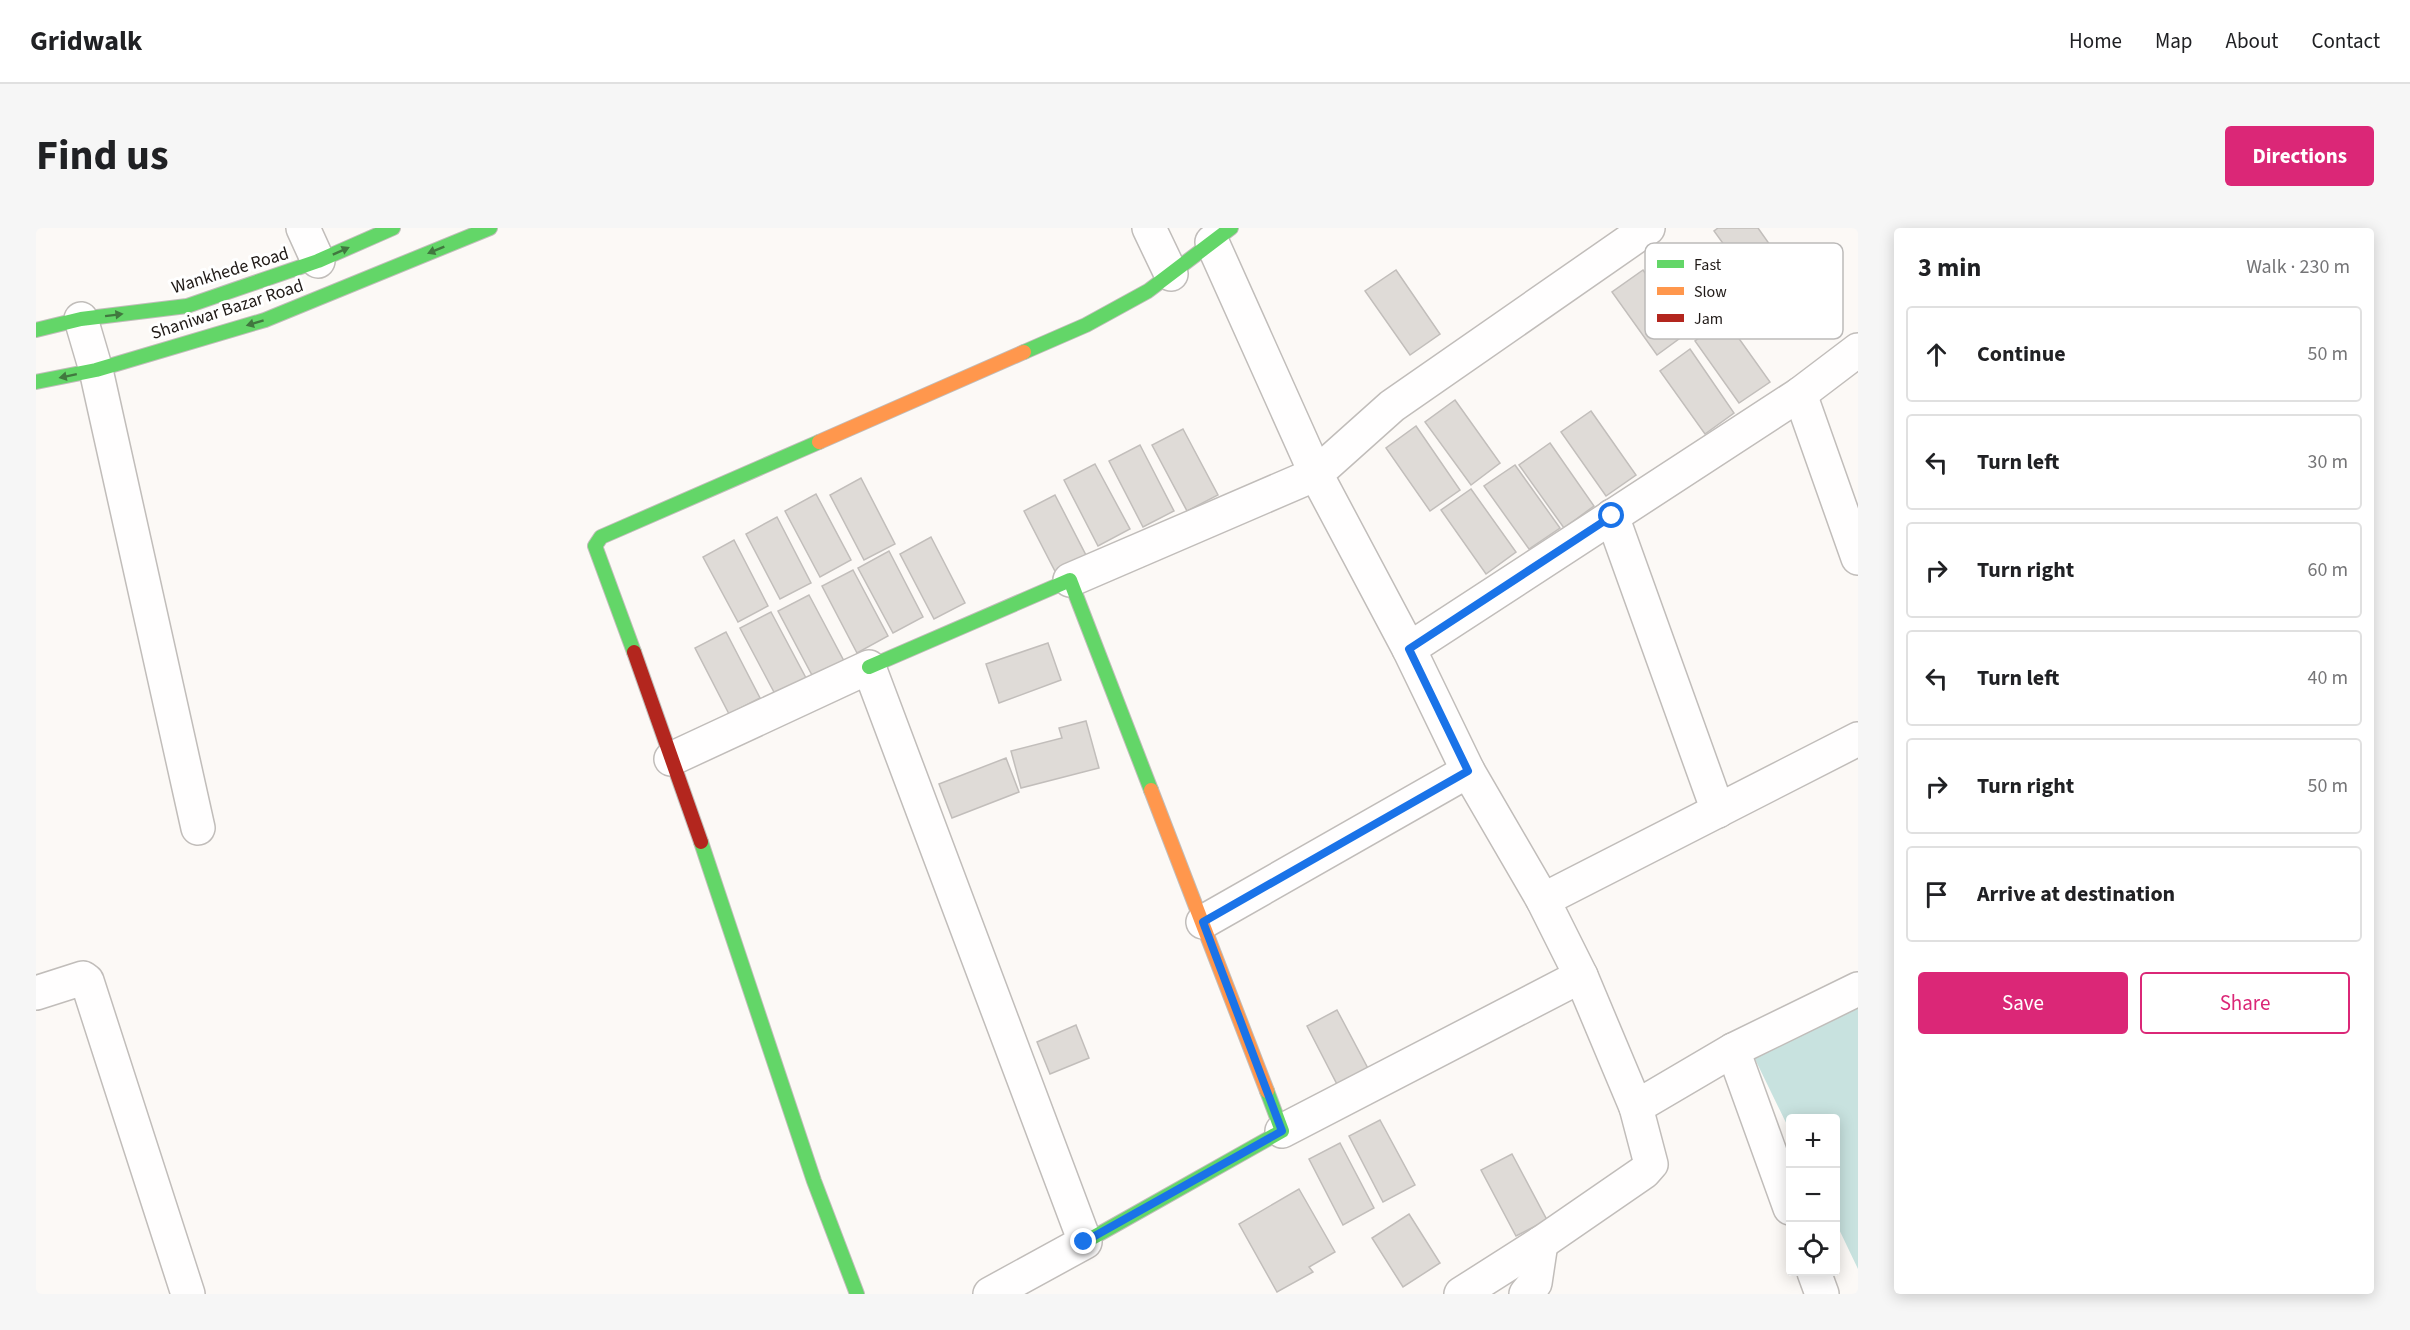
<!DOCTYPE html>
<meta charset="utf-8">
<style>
body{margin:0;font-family:"Source Sans 3",sans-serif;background:#f6f6f6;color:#202124}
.controls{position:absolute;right:18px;bottom:18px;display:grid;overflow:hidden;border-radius:6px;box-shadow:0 3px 15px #0003}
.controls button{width:54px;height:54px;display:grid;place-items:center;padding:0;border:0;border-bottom:2px solid #e0e0e0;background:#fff;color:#202124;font:30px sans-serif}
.stop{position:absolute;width:18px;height:18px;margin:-14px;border:4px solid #1a73e8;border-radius:50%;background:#fff}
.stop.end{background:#1a73e8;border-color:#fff;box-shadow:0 2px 6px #0008}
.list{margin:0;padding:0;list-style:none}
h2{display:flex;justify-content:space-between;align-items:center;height:78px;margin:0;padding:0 24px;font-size:26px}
h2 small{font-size:20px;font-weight:400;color:#757577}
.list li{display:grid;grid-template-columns:39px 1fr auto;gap:18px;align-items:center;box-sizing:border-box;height:96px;margin:0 12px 12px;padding:0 12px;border:2px solid #e0e0e0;border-radius:6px}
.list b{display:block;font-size:22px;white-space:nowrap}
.list em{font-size:20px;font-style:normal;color:#757577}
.actions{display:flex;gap:12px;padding:18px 24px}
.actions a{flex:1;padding:14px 0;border:2px solid #db2777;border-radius:6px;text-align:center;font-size:21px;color:#db2777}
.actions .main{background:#db2777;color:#fff}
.icon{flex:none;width:33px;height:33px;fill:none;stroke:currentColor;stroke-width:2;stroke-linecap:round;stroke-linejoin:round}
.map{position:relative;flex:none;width:1822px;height:1066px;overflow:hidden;border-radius:6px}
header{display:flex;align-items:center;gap:36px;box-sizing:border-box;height:84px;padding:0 30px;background:#fff;border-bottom:2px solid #e0e0e0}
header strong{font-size:28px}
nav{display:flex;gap:33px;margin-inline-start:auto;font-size:21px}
.intro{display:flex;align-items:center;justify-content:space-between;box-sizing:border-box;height:144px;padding:0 36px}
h1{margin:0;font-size:42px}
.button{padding:15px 27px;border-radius:6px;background:#db2777;color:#fff;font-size:21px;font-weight:700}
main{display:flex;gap:36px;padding:0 36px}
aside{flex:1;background:#fff;border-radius:6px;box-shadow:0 3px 15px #0003}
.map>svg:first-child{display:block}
.water{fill:#c8e2df}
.building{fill:#dfdbd7;stroke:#c2bebb;stroke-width:1.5}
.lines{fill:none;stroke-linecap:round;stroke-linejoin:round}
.street-casing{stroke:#c1bdba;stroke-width:36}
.fast-casing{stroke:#c1bdba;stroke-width:16}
.slow-casing{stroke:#c1bdba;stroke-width:16}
.jam-casing{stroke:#c1bdba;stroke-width:16}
.street{stroke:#fffefe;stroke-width:33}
.fast{stroke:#63d668;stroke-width:14}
.slow{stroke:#ff974d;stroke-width:14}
.jam{stroke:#b3261e;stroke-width:14}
.oneway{fill:#41783f}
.route{stroke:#1a73e8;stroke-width:8}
.labels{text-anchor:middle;stroke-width:6;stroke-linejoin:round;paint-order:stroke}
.street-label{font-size:18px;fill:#1f1916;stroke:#fff}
.key{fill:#fff;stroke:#bcbab9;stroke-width:1.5}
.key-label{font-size:16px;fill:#1f1916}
</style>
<header>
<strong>Gridwalk</strong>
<nav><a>Home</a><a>Map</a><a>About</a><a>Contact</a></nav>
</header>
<div class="intro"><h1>Find us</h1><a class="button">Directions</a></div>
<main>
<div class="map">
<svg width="1822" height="1066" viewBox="0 0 1822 1066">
<rect width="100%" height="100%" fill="#fcf9f6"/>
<path class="water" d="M 1822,776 L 1822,1041 L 1800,995 L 1800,890 L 1754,890 L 1754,903 L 1717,827 Z"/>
<g class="building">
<path d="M 1682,0 L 1722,0 L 1753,44 L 1723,65 L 1678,3 Z"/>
<path d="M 1360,42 L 1404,106 L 1374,127 L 1329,63 Z"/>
<path d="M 1607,42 L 1651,105 L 1621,127 L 1576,64 Z"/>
<path d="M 1689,91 L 1734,154 L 1703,175 L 1659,113 Z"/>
<path d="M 1654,121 L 1698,185 L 1669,206 L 1624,143 Z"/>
<path d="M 1419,172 L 1464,235 L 1435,257 L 1389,194 Z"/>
<path d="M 1555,183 L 1600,247 L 1570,268 L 1525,204 Z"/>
<path d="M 1380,198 L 1424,262 L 1394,283 L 1350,220 Z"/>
<path d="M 1147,201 L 1182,267 L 1151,283 L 1116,217 Z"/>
<path d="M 1514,215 L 1558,278 L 1528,300 L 1483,237 Z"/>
<path d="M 1104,217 L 1138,283 L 1107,299 L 1073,233 Z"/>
<path d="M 1059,236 L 1094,301 L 1062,318 L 1028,252 Z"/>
<path d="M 1479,237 L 1524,300 L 1493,321 L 1448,258 Z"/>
<path d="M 825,250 L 859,316 L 828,332 L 794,267 Z"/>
<path d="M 1435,261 L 1480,324 L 1450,346 L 1405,282 Z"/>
<path d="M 780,266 L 815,332 L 784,349 L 749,283 Z"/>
<path d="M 1019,267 L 1053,333 L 1022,349 L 988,283 Z"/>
<path d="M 741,289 L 775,355 L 744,371 L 710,306 Z"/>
<path d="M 895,309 L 929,375 L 898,391 L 864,326 Z"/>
<path d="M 698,312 L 732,378 L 702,394 L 667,329 Z"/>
<path d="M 853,323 L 887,389 L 857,405 L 822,340 Z"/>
<path d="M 817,342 L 852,408 L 821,425 L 786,358 Z"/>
<path d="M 773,367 L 808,433 L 777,449 L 742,383 Z"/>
<path d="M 735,384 L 770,450 L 739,466 L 704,400 Z"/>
<path d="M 690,404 L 724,470 L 693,486 L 659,420 Z"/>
<path d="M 1012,415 L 1025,452 L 963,475 L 950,436 Z"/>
<path d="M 1050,493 L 1063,540 L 985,560 L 975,523 L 1026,510 L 1023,500 Z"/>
<path d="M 970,530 L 983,564 L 916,590 L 903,556 Z"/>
<path d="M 1301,782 L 1336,848 L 1305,864 L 1271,798 Z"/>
<path d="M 1040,797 L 1053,830 L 1014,846 L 1001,814 Z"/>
<path d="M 1344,892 L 1379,957 L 1347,974 L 1313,908 Z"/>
<path d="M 1304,915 L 1338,980 L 1307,997 L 1273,931 Z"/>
<path d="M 1476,926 L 1511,992 L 1480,1008 L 1445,942 Z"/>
<path d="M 1263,961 L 1299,1024 L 1273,1039 L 1277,1044 L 1241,1064 L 1203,996 Z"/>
<path d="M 1373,986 L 1404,1035 L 1367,1059 L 1336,1010 Z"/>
</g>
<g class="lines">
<defs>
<g id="street">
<path d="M 267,0 L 282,33"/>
<path d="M 1113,0 L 1135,46"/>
<path d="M 45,91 L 60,142 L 162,600"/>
<path d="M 1764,166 L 1822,330"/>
<path d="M 1576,288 L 1682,583"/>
<path d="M 1034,352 L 1280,246 L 1176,14"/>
<path d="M 1373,421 L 1764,166 L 1822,122"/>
<path d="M 635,531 L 833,439 L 1049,1014 L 954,1066"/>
<path d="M 1432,543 L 1373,421 L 1280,246 L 1356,178 L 1612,0"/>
<path d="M 1507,672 L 1822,511"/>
<path d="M 1167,694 L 1432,543 L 1507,672 L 1545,748 L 1246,903"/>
<path d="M 1545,748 L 1600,879"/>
<path d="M 0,765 L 47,750 L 51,753 L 152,1066"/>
<path d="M 1697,822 L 1754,980"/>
<path d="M 1778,1044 L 1786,1066"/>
<path d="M 1425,1066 L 1505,1015 L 1608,944 L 1615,936 L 1600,879 L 1697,822 L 1822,761"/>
<path d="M 1490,1066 L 1499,1055 L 1505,1015"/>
</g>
<g id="fast">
<path d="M 0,102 L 45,91 L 151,78 L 282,33 L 357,0"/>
<path d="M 988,124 L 1050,97 L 1112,63 L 1195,0"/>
<path d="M 0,154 L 60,142 L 229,92 L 454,0"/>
<path d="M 598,424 L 559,318 L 565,309 L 783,214"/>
<path d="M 833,439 L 1034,352 L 1115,562"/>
<path d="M 665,614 L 778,953 L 821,1066"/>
<path d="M 1049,1014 L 1246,903 L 1231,863"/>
</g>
<g id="slow">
<path d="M 783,214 L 988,124"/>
<path d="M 1115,562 L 1231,863"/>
</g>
<path id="jam" d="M 598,424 L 665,614"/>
</defs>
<use href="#street" class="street-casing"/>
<use href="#fast" class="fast-casing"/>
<use href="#slow" class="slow-casing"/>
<use href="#jam" class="jam-casing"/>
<use href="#street" class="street"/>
<use href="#fast" class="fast"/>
<use href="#slow" class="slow"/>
<use href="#jam" class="jam"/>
</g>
<defs><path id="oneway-solid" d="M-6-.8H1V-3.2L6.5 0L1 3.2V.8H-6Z" transform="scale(1.5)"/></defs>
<g class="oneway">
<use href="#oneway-solid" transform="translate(400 22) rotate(158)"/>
<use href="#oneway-solid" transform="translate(305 23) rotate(-24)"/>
<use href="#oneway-solid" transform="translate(78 87) rotate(-7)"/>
<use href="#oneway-solid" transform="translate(219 95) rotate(163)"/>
<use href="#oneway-solid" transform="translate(32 148) rotate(168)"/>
</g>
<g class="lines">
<path class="route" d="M 1048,1014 L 1246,903 L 1167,694 L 1432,543 L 1373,421 L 1576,288"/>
</g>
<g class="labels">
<g class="street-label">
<text transform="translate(194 42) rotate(-17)" y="6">Wankhede Road</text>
<text transform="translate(191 81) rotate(-18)" y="6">Shaniwar Bazar Road</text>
</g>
</g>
<rect x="1609" y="15" width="198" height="96" rx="9" class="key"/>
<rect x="1621" y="32" width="27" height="8" fill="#63d668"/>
<rect x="1621" y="59" width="27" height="8" fill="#ff974d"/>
<rect x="1621" y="86" width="27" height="8" fill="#b3261e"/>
<g class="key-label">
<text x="1658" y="42">Fast</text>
<text x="1658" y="69">Slow</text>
<text x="1658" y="96">Jam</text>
</g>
</svg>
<div class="controls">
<button>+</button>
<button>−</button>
<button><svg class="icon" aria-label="locate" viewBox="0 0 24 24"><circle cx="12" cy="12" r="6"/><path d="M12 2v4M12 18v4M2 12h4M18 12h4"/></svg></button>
</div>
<div class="stop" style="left:1576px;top:288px"></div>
<div class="stop end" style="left:1048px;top:1014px"></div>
</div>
<aside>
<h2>3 min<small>Walk · 230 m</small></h2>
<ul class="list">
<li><svg class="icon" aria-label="ahead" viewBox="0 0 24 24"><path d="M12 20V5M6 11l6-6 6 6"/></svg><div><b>Continue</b></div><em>50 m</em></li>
<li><svg class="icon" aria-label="left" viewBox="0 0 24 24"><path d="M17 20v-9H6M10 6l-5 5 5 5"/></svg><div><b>Turn left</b></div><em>30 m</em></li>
<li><svg class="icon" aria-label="right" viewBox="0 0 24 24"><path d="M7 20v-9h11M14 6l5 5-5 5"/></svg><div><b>Turn right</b></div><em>60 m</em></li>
<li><svg class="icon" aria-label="left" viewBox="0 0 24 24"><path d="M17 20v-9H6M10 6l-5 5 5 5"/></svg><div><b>Turn left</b></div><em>40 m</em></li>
<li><svg class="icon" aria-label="right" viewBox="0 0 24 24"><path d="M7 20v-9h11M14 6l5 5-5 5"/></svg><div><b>Turn right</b></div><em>50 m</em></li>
<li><svg class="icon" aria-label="arrive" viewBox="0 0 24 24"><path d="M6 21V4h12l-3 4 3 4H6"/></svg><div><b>Arrive at destination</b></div></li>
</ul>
<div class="actions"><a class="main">Save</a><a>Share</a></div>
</aside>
</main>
